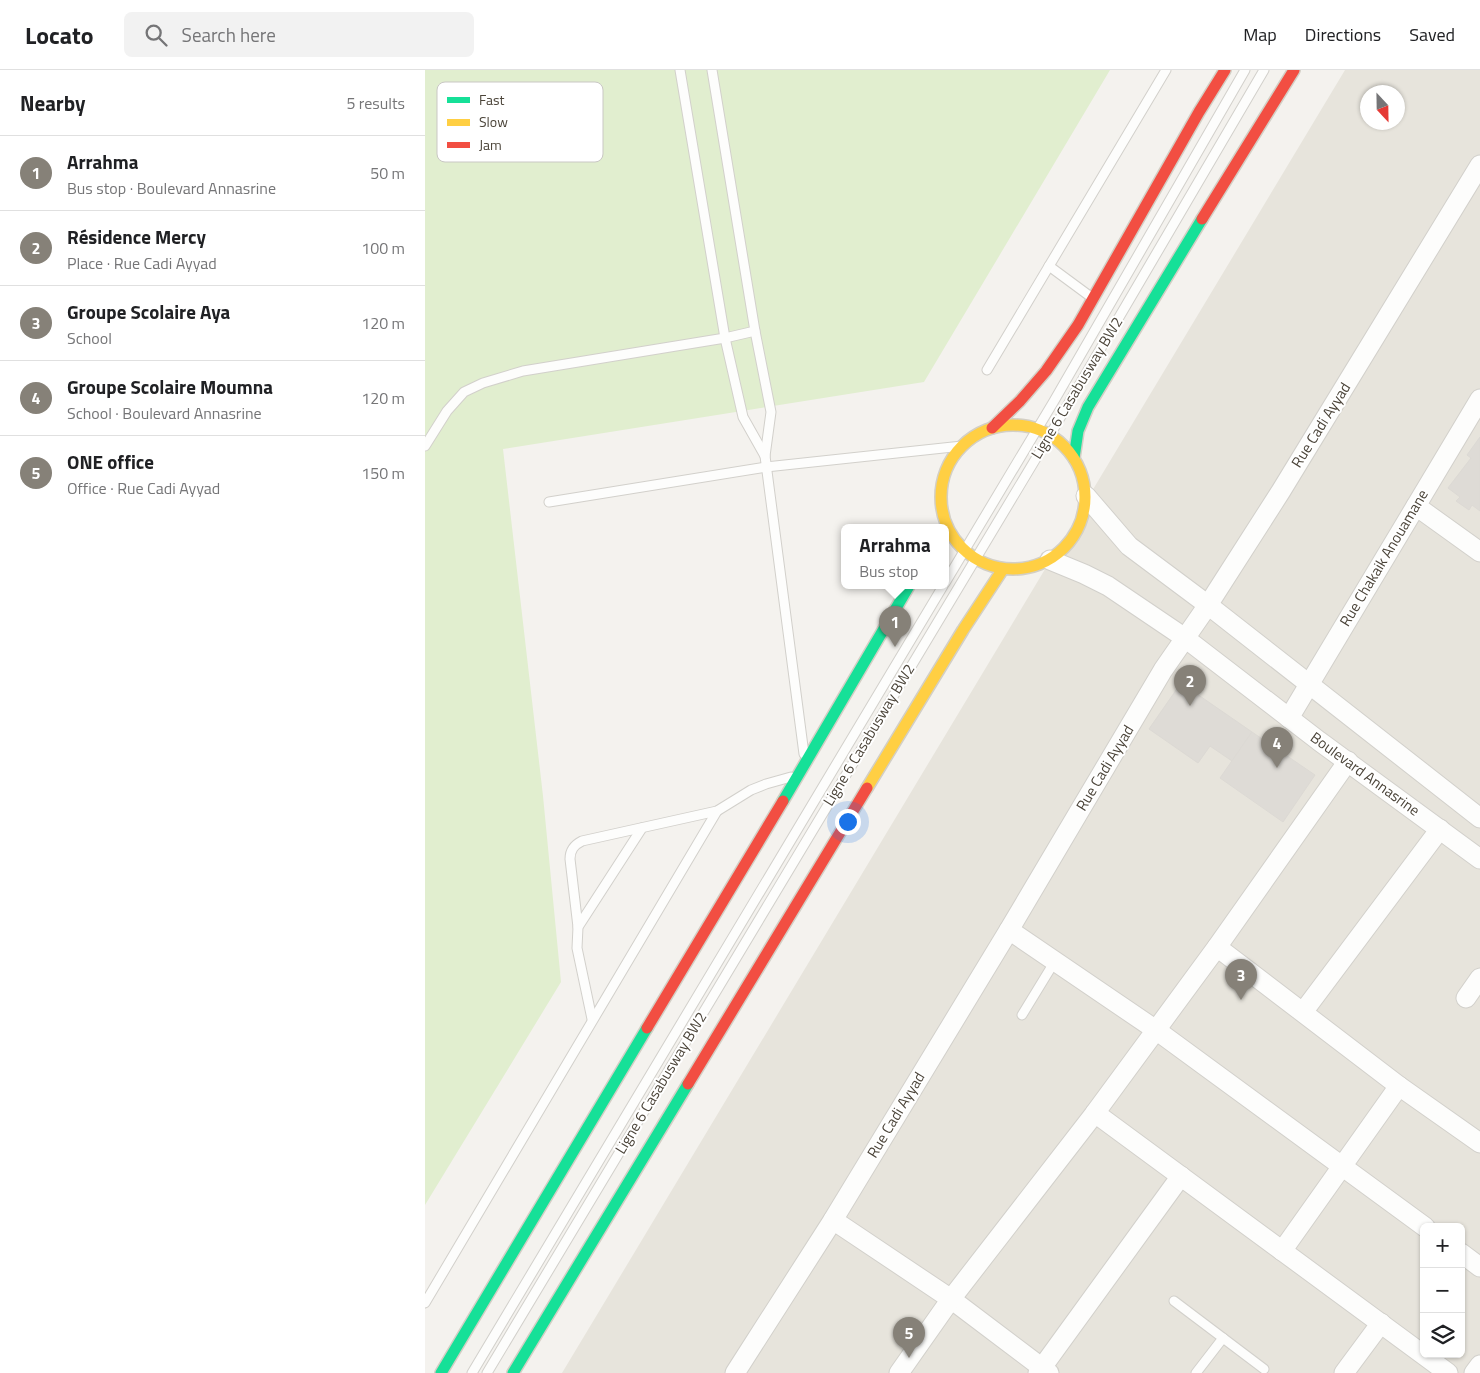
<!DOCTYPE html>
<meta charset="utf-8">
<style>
body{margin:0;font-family:"Titillium Web",sans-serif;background:#f2f2f2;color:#202124}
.controls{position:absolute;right:15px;bottom:15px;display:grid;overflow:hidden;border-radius:8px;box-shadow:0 1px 4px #0004}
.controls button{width:45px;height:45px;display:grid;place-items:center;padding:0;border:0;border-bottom:1px solid #e0e0e0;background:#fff;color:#202124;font:25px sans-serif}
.compass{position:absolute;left:935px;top:15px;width:45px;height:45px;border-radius:50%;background:#fff;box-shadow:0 1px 4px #0004;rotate:158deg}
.you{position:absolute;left:422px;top:751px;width:18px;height:18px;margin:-12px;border:4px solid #fff;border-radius:50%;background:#1a73e8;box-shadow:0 0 0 8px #1a73e833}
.badge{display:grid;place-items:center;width:32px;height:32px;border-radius:50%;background:#868178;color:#fff;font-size:16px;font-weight:700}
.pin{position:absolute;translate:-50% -41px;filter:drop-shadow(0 1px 2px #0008)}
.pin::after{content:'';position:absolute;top:26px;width:18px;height:15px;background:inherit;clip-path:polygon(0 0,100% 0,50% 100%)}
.popup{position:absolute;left:416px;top:454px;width:108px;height:65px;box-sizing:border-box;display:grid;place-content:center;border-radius:8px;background:#fff;filter:drop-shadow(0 1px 4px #0005);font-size:16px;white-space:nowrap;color:#757577}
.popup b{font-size:19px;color:#202124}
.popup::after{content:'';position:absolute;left:50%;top:100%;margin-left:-10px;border:10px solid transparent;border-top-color:#fff}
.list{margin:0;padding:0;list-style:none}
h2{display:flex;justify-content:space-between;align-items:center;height:65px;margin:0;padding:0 20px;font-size:21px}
h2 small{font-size:16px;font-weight:400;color:#757577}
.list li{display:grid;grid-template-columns:32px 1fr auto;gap:15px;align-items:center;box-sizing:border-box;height:75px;padding:0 20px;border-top:1px solid #e0e0e0}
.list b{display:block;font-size:19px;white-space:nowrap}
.list p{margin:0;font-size:16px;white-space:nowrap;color:#757577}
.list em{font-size:16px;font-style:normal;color:#757577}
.icon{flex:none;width:28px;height:28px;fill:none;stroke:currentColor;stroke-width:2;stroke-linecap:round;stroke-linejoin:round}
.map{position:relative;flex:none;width:1055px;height:1303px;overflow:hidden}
header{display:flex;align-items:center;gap:30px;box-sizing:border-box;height:70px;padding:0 25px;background:#fff;border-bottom:1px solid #e0e0e0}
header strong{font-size:24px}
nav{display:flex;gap:28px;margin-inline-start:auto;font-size:18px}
.search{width:350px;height:45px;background:#f2f2f2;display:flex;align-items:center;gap:12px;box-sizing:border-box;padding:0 18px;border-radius:8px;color:#757577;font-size:19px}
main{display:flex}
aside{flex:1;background:#fff}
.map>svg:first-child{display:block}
.residential{fill:#e7e4dc;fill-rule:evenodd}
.green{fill:#e1eecf}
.building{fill:#dedbd6;stroke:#dcd9d4}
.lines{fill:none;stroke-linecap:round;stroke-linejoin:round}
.lane-casing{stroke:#d2d0cb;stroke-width:11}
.street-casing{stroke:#d2d0cb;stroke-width:21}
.fast-casing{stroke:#d3cfc5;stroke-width:14}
.slow-casing{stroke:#d3cfc5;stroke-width:14}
.jam-casing{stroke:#d3cfc5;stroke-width:14}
.lane{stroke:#fdfdfc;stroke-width:9}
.street{stroke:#fdfdfc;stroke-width:19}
.fast{stroke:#16e098;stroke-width:11}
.slow{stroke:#ffcf43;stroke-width:11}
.jam{stroke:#f24e42;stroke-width:11}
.labels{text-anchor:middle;stroke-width:4;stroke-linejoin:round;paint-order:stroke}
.street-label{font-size:15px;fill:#4b4439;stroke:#fff}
.key{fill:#fff;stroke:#c9c7c4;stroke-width:1}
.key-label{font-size:14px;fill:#4b4439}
</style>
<header>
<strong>Locato</strong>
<div class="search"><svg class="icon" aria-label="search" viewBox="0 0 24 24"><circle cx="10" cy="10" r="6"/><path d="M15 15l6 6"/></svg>Search here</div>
<nav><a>Map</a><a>Directions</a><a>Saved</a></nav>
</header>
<main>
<aside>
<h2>Nearby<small>5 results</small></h2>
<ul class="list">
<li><span class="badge">1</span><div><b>Arrahma</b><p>Bus stop · Boulevard Annasrine</p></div><em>50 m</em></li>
<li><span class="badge">2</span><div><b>Résidence Mercy</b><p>Place · Rue Cadi Ayyad</p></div><em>100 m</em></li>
<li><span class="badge">3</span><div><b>Groupe Scolaire Aya</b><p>School</p></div><em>120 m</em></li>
<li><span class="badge">4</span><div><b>Groupe Scolaire Moumna</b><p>School · Boulevard Annasrine</p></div><em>120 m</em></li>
<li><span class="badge">5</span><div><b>ONE office</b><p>Office · Rue Cadi Ayyad</p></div><em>150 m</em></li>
</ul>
</aside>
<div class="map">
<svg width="1055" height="1303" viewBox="0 0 1055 1303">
<rect width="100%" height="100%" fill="#f4f2ee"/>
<path class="residential" d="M 920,0 L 1055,0 L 1055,1303 L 137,1303 ZM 942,22 L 972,22 L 972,52 L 942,52 ZM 999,1157 L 1036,1157 L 1036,1284 L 999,1284 Z"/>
<path class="green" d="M 0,0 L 685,0 L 499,312 L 78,379 L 118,726 L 136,912 L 0,1135 Z"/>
<g class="building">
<path d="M 1055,367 L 1055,441 L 1047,435 L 1044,440 L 1031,431 L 1035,427 L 1023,418 L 1046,388 L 1042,385 Z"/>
<path d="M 756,613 L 827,662 L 807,691 L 785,676 L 773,693 L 724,659 Z"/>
<path d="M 827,662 L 890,705 L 858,752 L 795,708 Z"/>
</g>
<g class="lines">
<defs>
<g id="lane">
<path d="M 255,0 L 300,268 L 318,347 L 340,386"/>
<path d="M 287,0 L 330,261 L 346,342 L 340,386 L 379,684"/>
<path d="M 624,196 L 666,227"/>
<path d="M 562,300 L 741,0"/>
<path d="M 0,376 L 22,341 L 39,322 L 58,313 L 98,301 L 300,268 L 330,261"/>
<path d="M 124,432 L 341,397 L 537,376"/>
<path d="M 520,513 L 629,331 L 820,0"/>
<path d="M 153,857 L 145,789 C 145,780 149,775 157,771 L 292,741 L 326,720 L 341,714 L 366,707"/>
<path d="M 597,945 L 630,891"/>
<path d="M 167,949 L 152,878 L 153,857 L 217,758"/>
<path d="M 749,1231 L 839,1299"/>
<path d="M 0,1233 L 292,741"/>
<path d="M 47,1303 L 518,516"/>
<path d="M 62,1303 L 625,365 L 839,0"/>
<path d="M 771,1303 L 798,1268"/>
</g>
<g id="street">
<path d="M 661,426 L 704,476 L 783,535 L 1055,748"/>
<path d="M 991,436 L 1055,482"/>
<path d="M 625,490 L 659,504 L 683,516 L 760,568 L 894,671 L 1055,789"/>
<path d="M 864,648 L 1055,329"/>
<path d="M 584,860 L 731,960 L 1000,1157"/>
<path d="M 792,877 L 974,1016 L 1055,1073"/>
<path d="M 1041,928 L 1055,908"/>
<path d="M 878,942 L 1015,759"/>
<path d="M 670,1043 L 1023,1303"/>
<path d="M 408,1150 L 526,1229 L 624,1303"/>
<path d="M 857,1181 L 974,1016"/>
<path d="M 1036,1183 L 1055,1197"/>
<path d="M 310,1303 L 408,1150 L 584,860 L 738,600 L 783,535 L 856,421 L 1055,95"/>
<path d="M 474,1303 L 526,1229 L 670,1043 L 792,877 L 923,691"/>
<path d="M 613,1303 L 756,1106"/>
<path d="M 919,1303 L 956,1253"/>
<path d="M 1049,1303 L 1055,1295"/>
</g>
<g id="fast">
<path d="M 649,388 L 653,361 L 663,337 L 777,149"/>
<path d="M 358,731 L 484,516"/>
<path d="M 16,1303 L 222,958"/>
<path d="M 88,1303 L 263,1014"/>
</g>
<g id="slow">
<circle cx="588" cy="427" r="72"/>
<path d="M 442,718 L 538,560 L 578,499"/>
</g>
<g id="jam">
<path d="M 777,149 L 869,0"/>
<path d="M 567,358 L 595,331 L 621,301 L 653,255 L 774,42 L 800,0"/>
<path d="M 222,958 L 358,731"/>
<path d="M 263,1014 L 442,718"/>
</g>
</defs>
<use href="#lane" class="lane-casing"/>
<use href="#street" class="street-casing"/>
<use href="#fast" class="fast-casing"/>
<use href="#slow" class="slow-casing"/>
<use href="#jam" class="jam-casing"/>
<use href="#lane" class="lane"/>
<use href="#street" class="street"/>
<use href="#fast" class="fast"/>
<use href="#slow" class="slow"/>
<use href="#jam" class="jam"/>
</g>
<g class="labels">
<g class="street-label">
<text transform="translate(652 318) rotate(-59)" y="5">Ligne 6 Casabusway BW2</text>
<text transform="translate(896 355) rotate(-58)" y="5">Rue Cadi Ayyad</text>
<text transform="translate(959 488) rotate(-59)" y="5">Rue Chakaik Anouamane</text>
<text transform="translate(444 665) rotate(-59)" y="5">Ligne 6 Casabusway BW2</text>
<text transform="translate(680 698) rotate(-59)" y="5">Rue Cadi Ayyad</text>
<text transform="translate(940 704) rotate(36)" y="5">Boulevard Annasrine</text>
<text transform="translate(236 1013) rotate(-59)" y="5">Ligne 6 Casabusway BW2</text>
<text transform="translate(471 1045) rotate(-59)" y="5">Rue Cadi Ayyad</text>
</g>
</g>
<rect x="12" y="12" width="166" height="80" rx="8" class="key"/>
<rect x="22" y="27" width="23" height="6" fill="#16e098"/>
<rect x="22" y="49" width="23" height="7" fill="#ffcf43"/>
<rect x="22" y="72" width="23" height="6" fill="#f24e42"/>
<g class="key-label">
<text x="54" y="35">Fast</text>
<text x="54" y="57">Slow</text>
<text x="54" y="80">Jam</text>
</g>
</svg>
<div class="controls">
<button>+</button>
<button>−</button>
<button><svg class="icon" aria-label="layers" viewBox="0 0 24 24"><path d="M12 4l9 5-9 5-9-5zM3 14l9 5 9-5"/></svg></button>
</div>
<svg class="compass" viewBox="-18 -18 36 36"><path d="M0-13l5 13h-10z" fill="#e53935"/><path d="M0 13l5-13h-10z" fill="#757577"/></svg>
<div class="you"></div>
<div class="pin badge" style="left:470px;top:577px">1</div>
<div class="popup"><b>Arrahma</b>Bus stop</div>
<div class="pin badge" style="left:765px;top:636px">2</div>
<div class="pin badge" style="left:816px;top:930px">3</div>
<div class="pin badge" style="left:852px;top:698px">4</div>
<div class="pin badge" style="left:484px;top:1288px">5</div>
</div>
</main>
